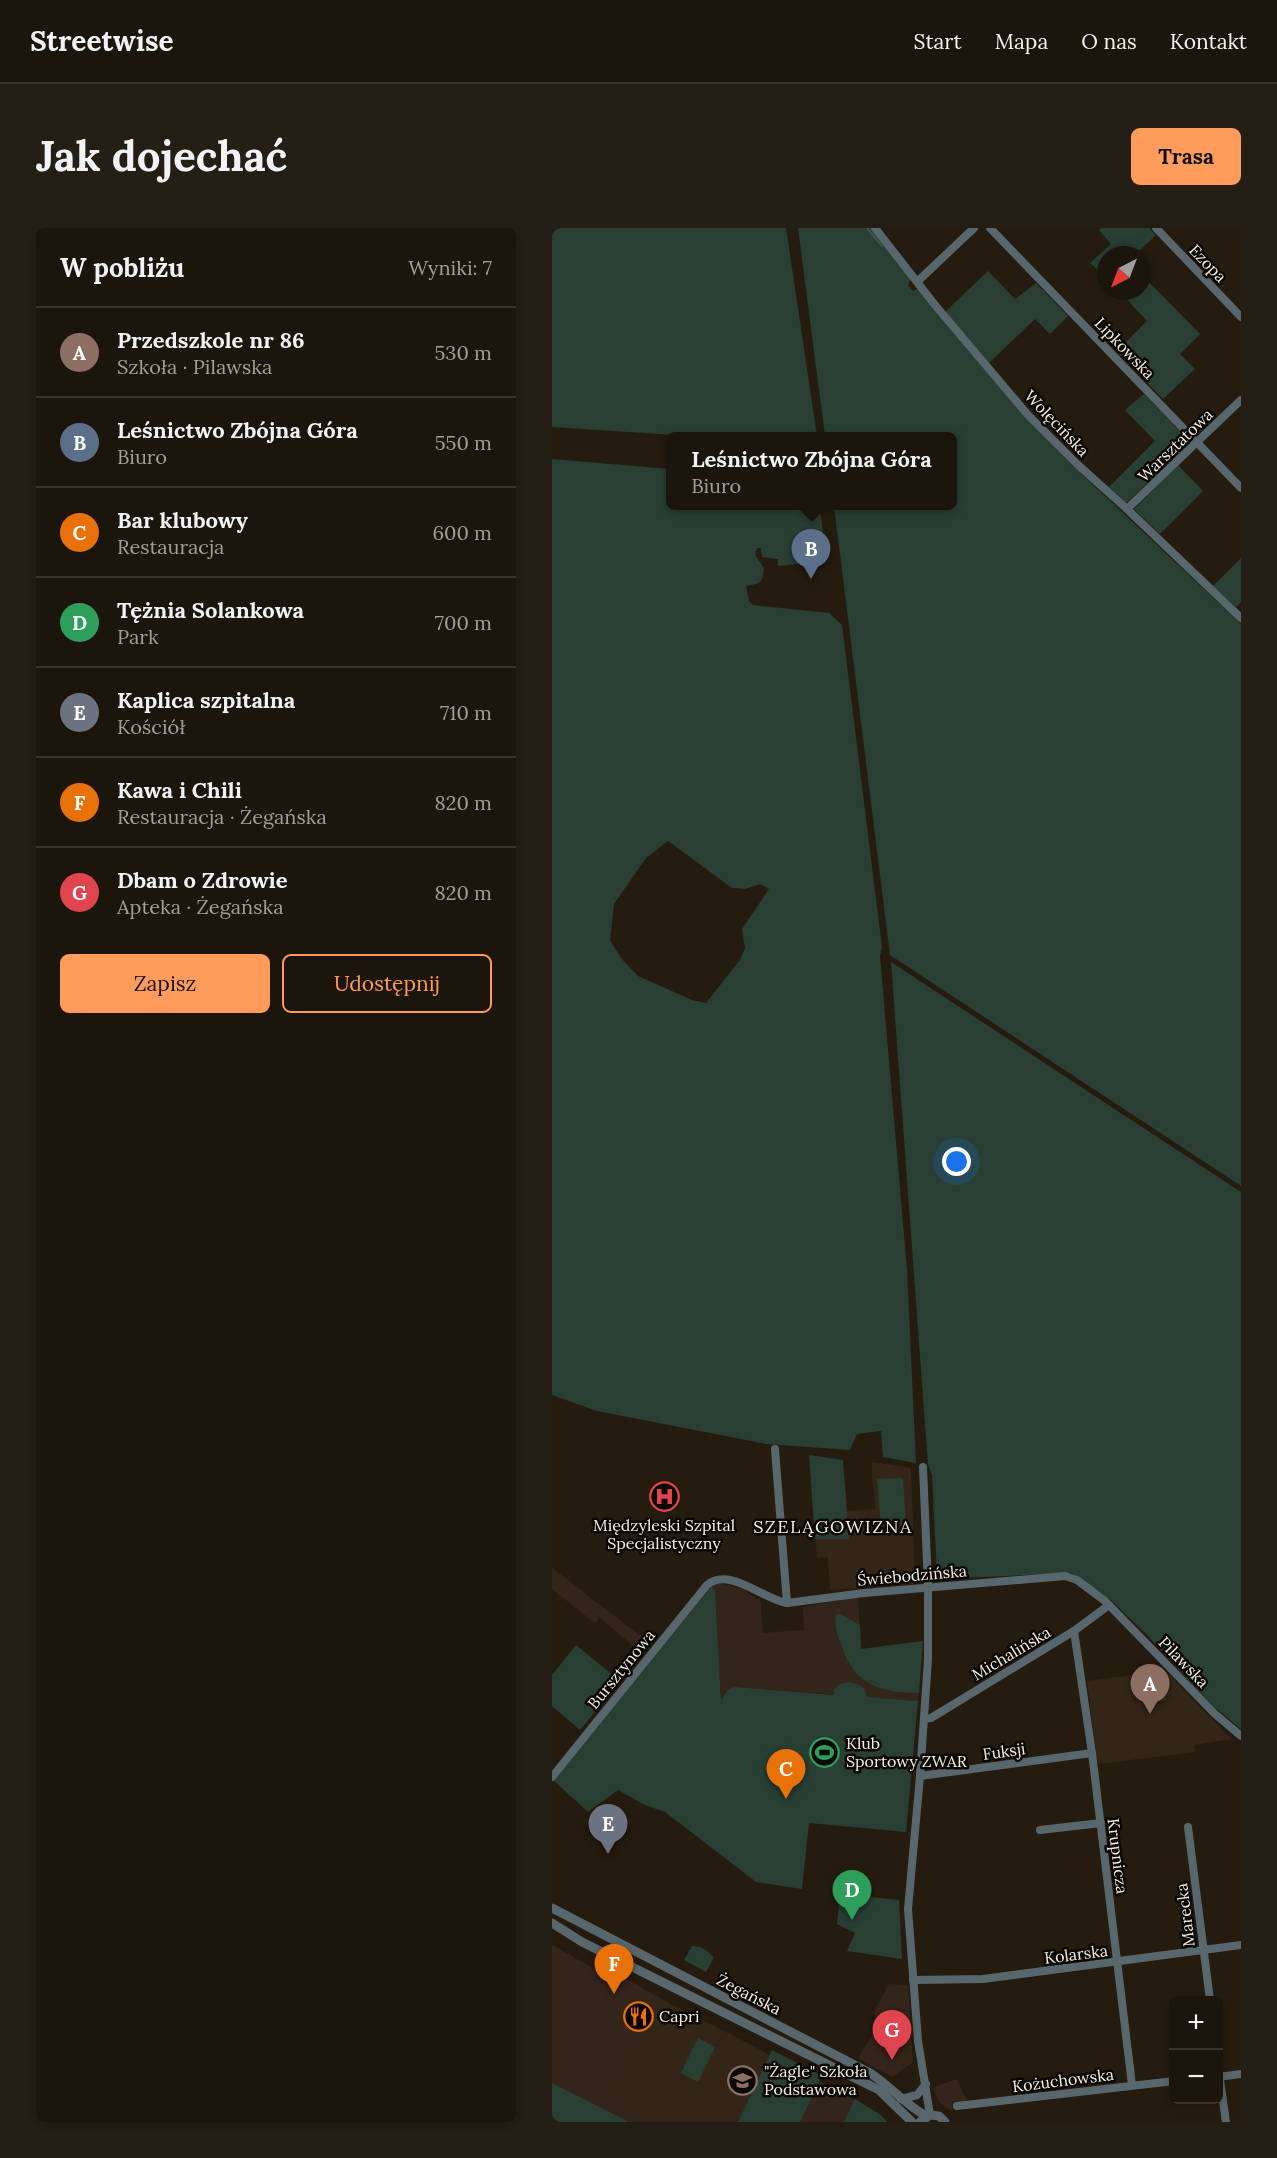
<!DOCTYPE html>
<html lang="pl">
<meta charset="utf-8">
<style>
body{margin:0;font-family:Lora,serif;background:#251e14;color:#f1f3f6}
.controls{position:absolute;right:18px;bottom:18px;display:grid;overflow:hidden;border-radius:9px;box-shadow:0 3px 9px #0003}
.controls button{width:54px;height:54px;display:grid;place-items:center;padding:0;border:0;border-bottom:2px solid #3a342c;background:#1c150b;color:#f1f3f6;font:30px sans-serif}
.compass{position:absolute;left:545px;top:18px;width:54px;height:54px;border-radius:50%;background:#1c150b;box-shadow:0 3px 9px #0003;rotate:222deg}
.you{position:absolute;left:405px;top:934px;width:21px;height:21px;margin:-15px;border:4px solid #fff;border-radius:50%;background:#1a73e8;box-shadow:0 0 0 9px #1a73e833}
.badge{display:grid;place-items:center;width:39px;height:39px;border-radius:50%;background:#ff9b5b;color:#fff;font-size:20px;font-weight:700}
.pin{position:absolute;translate:-50% -50px;filter:drop-shadow(0 2px 3px #0008)}
.pin::after{content:'';position:absolute;top:32px;width:21px;height:18px;background:inherit;clip-path:polygon(0 0,100% 0,50% 100%)}
.popup{position:absolute;left:114px;top:204px;width:291px;height:78px;box-sizing:border-box;display:grid;place-content:center;border-radius:9px;background:#1c150b;filter:drop-shadow(0 2px 4px #0005);font-size:20px;white-space:nowrap;color:#a09f9d}
.popup b{font-size:22px;color:#f1f3f6}
.popup::after{content:'';position:absolute;left:50%;top:100%;margin-left:-12px;border:12px solid transparent;border-top-color:#1c150b}
.list{margin:0;padding:0;list-style:none}
h2{display:flex;justify-content:space-between;align-items:center;height:78px;margin:0;padding:0 24px;font-size:26px}
h2 small{font-size:20px;font-weight:400;color:#a09f9d}
.list li{display:grid;grid-template-columns:39px 1fr auto;gap:18px;align-items:center;box-sizing:border-box;height:90px;padding:0 24px;border-top:2px solid #3a342c}
.list b{display:block;font-size:22px;white-space:nowrap}
.list p{margin:0;font-size:20px;white-space:nowrap;color:#a09f9d}
.list em{font-size:20px;font-style:normal;color:#a09f9d}
.actions{display:flex;gap:12px;padding:18px 24px}
.actions a{flex:1;padding:14px 0;border:2px solid #ff9b5b;border-radius:9px;text-align:center;font-size:21px;color:#ff9b5b}
.actions .main{background:#ff9b5b;color:#111}
.map{position:relative;flex:none;width:689px;height:1894px;overflow:hidden;border-radius:9px}
header{display:flex;align-items:center;gap:36px;box-sizing:border-box;height:84px;padding:0 30px;background:#1c150b;border-bottom:2px solid #3a342c}
header strong{font-size:28px}
nav{display:flex;gap:33px;margin-inline-start:auto;font-size:21px}
.intro{display:flex;align-items:center;justify-content:space-between;box-sizing:border-box;height:144px;padding:0 36px}
h1{margin:0;font-size:42px}
.button{padding:15px 27px;border-radius:9px;background:#ff9b5b;color:#111;font-size:21px;font-weight:700}
main{display:flex;gap:36px;padding:0 36px}
aside{flex:1;background:#1c150b;border-radius:9px;box-shadow:0 3px 9px #0003}
.map>svg:first-child{display:block}
.commercial{fill:#34251a}
.education{fill:#332619}
.green{fill:#293f34;fill-rule:evenodd}
.lines{fill:none;stroke-linecap:round;stroke-linejoin:round}
.stream{stroke:#494d50;stroke-width:2}
.minor{stroke:#58676d;stroke-width:8}
.tertiary{stroke:#58676d;stroke-width:9}
.labels{text-anchor:middle;stroke-width:5;stroke-linejoin:round;paint-order:stroke}
.street-label{font-size:16px;fill:#f4efe6;stroke:#0b0703}
.poi-label{font-size:16px;fill:#f4efe6;stroke:#0b0703;text-anchor:start}
.neighbourhood-label{font-size:18px;letter-spacing:1.5px;fill:#f4efe6;stroke:#0b0703}
</style>
<header>
<strong>Streetwise</strong>
<nav><a>Start</a><a>Mapa</a><a>O nas</a><a>Kontakt</a></nav>
</header>
<div class="intro"><h1>Jak dojechać</h1><a class="button">Trasa</a></div>
<main>
<aside>
<h2>W pobliżu<small>Wyniki: 7</small></h2>
<ul class="list">
<li><span class="badge" style="background:#8d6e63">A</span><div><b>Przedszkole nr 86</b><p>Szkoła · Pilawska</p></div><em>530 m</em></li>
<li><span class="badge" style="background:#5c6f8a">B</span><div><b>Leśnictwo Zbójna Góra</b><p>Biuro</p></div><em>550 m</em></li>
<li><span class="badge" style="background:#e8710a">C</span><div><b>Bar klubowy</b><p>Restauracja</p></div><em>600 m</em></li>
<li><span class="badge" style="background:#2e9e5b">D</span><div><b>Tężnia Solankowa</b><p>Park</p></div><em>700 m</em></li>
<li><span class="badge" style="background:#6b7280">E</span><div><b>Kaplica szpitalna</b><p>Kościół</p></div><em>710 m</em></li>
<li><span class="badge" style="background:#e8710a">F</span><div><b>Kawa i Chili</b><p>Restauracja · Żegańska</p></div><em>820 m</em></li>
<li><span class="badge" style="background:#e0444e">G</span><div><b>Dbam o Zdrowie</b><p>Apteka · Żegańska</p></div><em>820 m</em></li>
</ul>
<div class="actions"><a class="main">Zapisz</a><a>Udostępnij</a></div>
</aside>
<div class="map">
<svg width="689" height="1894" viewBox="0 0 689 1894">
<rect width="100%" height="100%" fill="#251c0f"/>
<g class="commercial">
<path d="M 0,1340 L 29,1362 L 30,1361 L 32,1365 L 98,1415 L 90,1425 L 48,1390 L 43,1395 L 0,1361 Z"/>
<path d="M 168,1355 L 193,1362 L 205,1371 L 208,1370 L 211,1405 L 252,1402 L 251,1379 L 306,1369 L 309,1421 L 371,1413 L 366,1473 L 183,1459 L 169,1473 L 163,1362 L 159,1359 Z"/>
<path d="M 0,1717 L 53,1747 L 57,1741 L 113,1773 L 259,1848 L 329,1887 L 335,1894 L 0,1894 Z"/>
<path d="M 337,1756 L 356,1757 L 361,1834 L 340,1849 L 306,1830 L 330,1792 L 321,1786 Z"/>
<path d="M 404,1851 L 416,1875 L 400,1877 L 401,1880 L 399,1883 L 387,1874 L 381,1860 Z"/>
</g>
<g class="education">
<path d="M 288,1232 L 291,1232 L 295,1283 L 324,1281 L 320,1251 L 320,1234 L 359,1240 L 363,1356 L 278,1362 L 276,1329 L 265,1330 L 261,1278 Z"/>
<path d="M 614,1443 L 679,1511 L 642,1517 L 643,1524 L 546,1536 L 535,1453 Z"/>
<path d="M 113,1773 L 222,1829 L 211,1841 L 186,1894 L 114,1894 L 66,1869 Z"/>
</g>
<g class="green">
<path d="M 0,0 L 234,0 L 265,208 L 123,208 L 123,207 L 0,199 Z"/>
<path d="M 246,0 L 319,0 L 359,51 L 356,57 L 361,63 L 366,60 L 478,194 L 520,237 L 689,396 L 689,958 L 338,727 L 282,278 L 400,278 L 400,208 L 273,208 Z"/>
<path d="M 549,0 L 597,0 L 604,7 L 583,27 L 554,27 L 554,49 L 538,35 L 559,16 L 547,2 Z"/>
<path d="M 436,43 L 463,71 L 484,55 L 516,88 L 498,106 L 483,91 L 437,135 L 393,84 Z"/>
<path d="M 590,47 L 648,106 L 628,126 L 643,141 L 611,171 L 565,123 L 595,93 L 567,63 L 590,63 Z"/>
<path d="M 592,166 L 639,214 L 574,275 L 557,259 L 603,213 L 573,182 Z"/>
<path d="M 0,231 L 118,241 L 118,278 L 268,278 L 274,333 L 226,338 L 226,331 L 210,329 L 209,320 L 205,320 L 203,327 L 212,340 C 210,357 208,355 194,358 L 197,373 L 201,377 L 277,385 L 290,397 L 330,719 L 328,728 L 355,1042 L 364,1235 L 331,1229 L 329,1203 L 305,1206 L 298,1222 L 214,1216 L 45,1183 L 0,1167 ZM 116,613 L 180,660 L 193,661 L 208,656 L 217,661 L 190,701 L 193,720 L 188,732 L 154,775 L 140,772 L 86,748 L 69,730 L 58,712 L 62,676 L 94,630 Z"/>
<path d="M 626,237 L 651,263 L 608,306 L 582,281 Z"/>
<path d="M 689,330 L 689,374 L 684,379 L 661,358 Z"/>
<path d="M 339,734 L 689,964 L 689,1501 L 660,1477 L 595,1407 L 559,1372 L 520,1345 L 389,1351 L 385,1346 L 380,1247 L 376,1237 Z"/>
<path d="M 257,1227 L 291,1232 L 297,1311 L 263,1311 Z"/>
<path d="M 351,1250 L 354,1296 L 329,1298 L 325,1251 Z"/>
<path d="M 159,1359 L 163,1362 L 169,1472 L 177,1461 L 183,1459 L 282,1467 L 282,1461 C 292,1451 303,1453 313,1461 L 315,1469 L 366,1473 L 354,1604 L 257,1595 L 250,1661 L 204,1654 L 113,1584 L 93,1577 L 66,1562 L 36,1584 L 1,1552 Z"/>
<path d="M 288,1386 L 308,1397 L 309,1421 L 371,1413 L 367,1465 C 327,1464 304,1458 290,1419 C 286,1409 282,1398 284,1387 Z"/>
<path d="M 24,1417 L 68,1453 L 28,1502 L 0,1478 L 0,1447 Z"/>
<path d="M 602,1450 L 604,1462 L 614,1461 L 614,1472 L 595,1474 L 595,1472 L 589,1472 L 584,1453 Z"/>
<path d="M 288,1666 L 347,1672 L 350,1731 L 295,1723 L 303,1705 L 285,1696 Z"/>
<path d="M 140,1718 C 150,1718 155,1722 162,1730 L 154,1744 L 132,1732 Z"/>
<path d="M 146,1810 L 163,1819 L 146,1854 L 129,1845 Z"/>
<path d="M 220,1822 L 270,1848 L 248,1894 L 186,1894 Z"/>
<path d="M 0,1855 L 77,1894 L 0,1894 Z"/>
<path d="M 303,1871 L 329,1887 L 335,1894 L 292,1894 Z"/>
</g>
<g class="lines">
<path class="stream" d="M 315,0 L 330,18"/>
<g class="minor">
<path d="M 323,0 L 383,77 L 476,187 L 525,236 L 575,281 L 689,390"/>
<path d="M 438,0 L 689,260"/>
<path d="M 604,0 L 689,89"/>
<path d="M 365,54 L 422,0"/>
<path d="M 575,281 L 689,172"/>
<path d="M 223,1221 L 235,1375"/>
<path d="M 371,1239 L 376,1358 L 376,1431 L 368,1548 L 356,1681 L 366,1813 L 378,1887"/>
<path d="M 522,1403 L 540,1525 L 580,1857"/>
<path d="M 372,1491 L 379,1490 L 522,1403 L 557,1377"/>
<path d="M 368,1548 L 540,1525"/>
<path d="M 0,1549 L 155,1357 C 177,1338 212,1372 235,1375 L 312,1365 L 513,1348 L 525,1352 L 553,1373 L 663,1486 L 689,1508"/>
<path d="M 636,1599 L 658,1772"/>
<path d="M 488,1602 L 549,1595"/>
<path d="M 361,1752 L 431,1751 L 689,1717"/>
<path d="M 666,1838 L 674,1894"/>
<path d="M 666,1849 L 689,1846"/>
<path d="M 349,1871 L 365,1867 L 374,1856"/>
<path d="M 405,1878 L 622,1853"/>
</g>
<g class="tertiary">
<path d="M 0,1680 L 318,1845 C 338,1858 353,1876 374,1888"/>
<path d="M 0,1695 L 30,1714 L 327,1862 L 360,1894"/>
<path d="M 368,1894 L 378,1887 L 387,1888 L 393,1894"/>
</g>
</g>
<defs>
<symbol id="hospital-ring" viewBox="-11 -11 22 22"><circle r="9.5" fill="#0b0703" stroke="#e0444e" stroke-width="1.5"/><path d="M-5-5h3v3.5h4V-5h3V5h-3V1.5h-4V5h-3Z" fill="#e0444e"/></symbol>
<symbol id="stadium-ring" viewBox="-11 -11 22 22"><circle r="9.5" fill="#0b0703" stroke="#2e9e5b" stroke-width="1.5"/><path d="M0-5a6.5 5 0 1 0 0 10a6.5 5 0 1 0 0-10ZM-3.5-1.8h7v3.6h-7Z" fill="#2e9e5b"/></symbol>
<symbol id="restaurant-ring" viewBox="-11 -11 22 22"><circle r="9.5" fill="#0b0703" stroke="#e8710a" stroke-width="1.5"/><path d="M-5-6h1v4h1v-4h1v4h1v-4h1v5L-1.5 .5V6h-2V.5L-5-1ZM5-6V6H3V1.5H1.5Q1.5-4 5-6Z" fill="#e8710a"/></symbol>
<symbol id="school-ring" viewBox="-11 -11 22 22"><circle r="9.5" fill="#0b0703" stroke="#8d6e63" stroke-width="1.5"/><path d="M0-5L7-2L0 1L-7-2ZM-4 1L0 2.5L4 1V4Q0 6-4 4Z" fill="#8d6e63"/></symbol>
</defs>
<g fill-rule="evenodd">
<use href="#hospital-ring" x="96" y="1252" width="33" height="33"/>
<use href="#stadium-ring" x="256" y="1508" width="33" height="33"/>
<use href="#restaurant-ring" x="70" y="1772" width="33" height="33"/>
<use href="#school-ring" x="174" y="1836" width="33" height="33"/>
</g>
<g class="labels">
<g class="street-label">
<text transform="translate(656 35) rotate(46)" y="6">Ezopa</text>
<text transform="translate(573 120) rotate(46)" y="6">Lipkowska</text>
<text transform="translate(505 195) rotate(46)" y="6">Wolęcińska</text>
<text transform="translate(623 217) rotate(-44)" y="6">Warsztatowa</text>
<text transform="translate(360 1347) rotate(-5)" y="6">Świebodzińska</text>
<text transform="translate(459 1425) rotate(-31)" y="6">Michalińska</text>
<text transform="translate(632 1434) rotate(46)" y="6">Pilawska</text>
<text transform="translate(69 1441) rotate(-51)" y="6">Bursztynowa</text>
<text transform="translate(452 1523) rotate(-8)" y="6">Fuksji</text>
<text transform="translate(566 1628) rotate(83)" y="6">Krupnicza</text>
<text transform="translate(633 1687) rotate(-97)" y="6">Marecka</text>
<text transform="translate(524 1726) rotate(-7)" y="6">Kolarska</text>
<text transform="translate(197 1766) rotate(27)" y="6">Żegańska</text>
<text transform="translate(511 1852) rotate(-7)" y="6">Kożuchowska</text>
</g>
<g class="poi-label">
<text x="112" y="1303" text-anchor="middle">Międzyleski Szpital<tspan x="112" dy="18">Specjalistyczny</tspan></text>
<text x="294" y="1521">Klub<tspan x="294" dy="18">Sportowy ZWAR</tspan></text>
<text x="107" y="1794">Capri</text>
<text x="212" y="1849">"Żagle" Szkoła<tspan x="212" dy="18">Podstawowa</tspan></text>
</g>
<g class="neighbourhood-label">
<text x="281" y="1305">SZELĄGOWIZNA</text>
</g>
</g>
</svg>
<div class="controls">
<button>+</button>
<button>−</button>
</div>
<svg class="compass" viewBox="-18 -18 36 36"><path d="M0-13l5 13h-10z" fill="#e53935"/><path d="M0 13l5-13h-10z" fill="#a09f9d"/></svg>
<div class="you"></div>
<div class="pin badge" style="left:598px;top:1486px;background:#8d6e63">A</div>
<div class="pin badge" style="left:259px;top:351px;background:#5c6f8a">B</div>
<div class="popup"><b>Leśnictwo Zbójna Góra</b>Biuro</div>
<div class="pin badge" style="left:234px;top:1571px;background:#e8710a">C</div>
<div class="pin badge" style="left:300px;top:1692px;background:#2e9e5b">D</div>
<div class="pin badge" style="left:56px;top:1626px;background:#6b7280">E</div>
<div class="pin badge" style="left:62px;top:1766px;background:#e8710a">F</div>
<div class="pin badge" style="left:340px;top:1832px;background:#e0444e">G</div>
</div>
</main>
